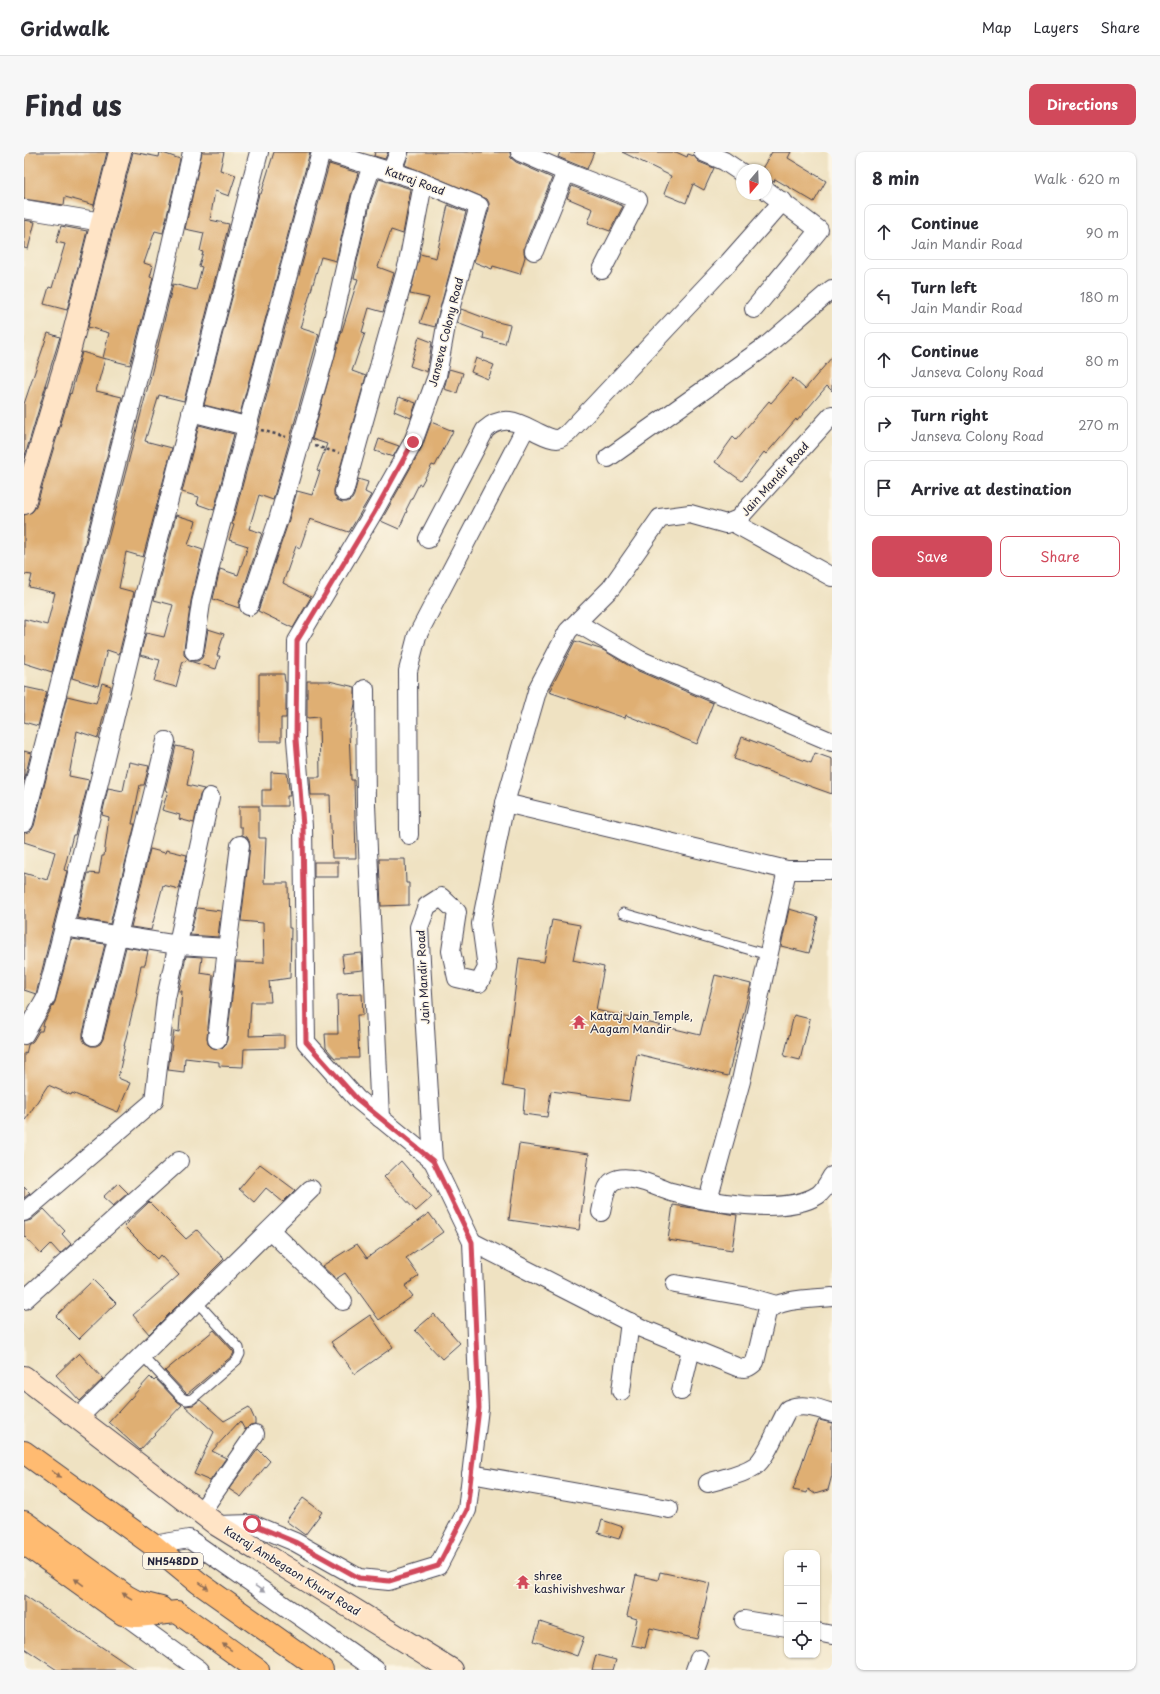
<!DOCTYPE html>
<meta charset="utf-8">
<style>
body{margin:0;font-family:"Playpen Sans",sans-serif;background:#f7f7f7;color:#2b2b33}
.controls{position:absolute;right:12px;bottom:12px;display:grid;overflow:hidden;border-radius:8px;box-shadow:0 1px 3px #0004}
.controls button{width:36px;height:36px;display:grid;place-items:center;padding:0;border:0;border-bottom:1px solid #e1e1e2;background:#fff;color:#2b2b33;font:20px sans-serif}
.compass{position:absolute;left:712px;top:12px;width:36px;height:36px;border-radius:50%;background:#fff;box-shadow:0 1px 3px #0004;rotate:199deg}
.stop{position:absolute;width:12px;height:12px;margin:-9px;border:3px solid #d1495b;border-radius:50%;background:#fff}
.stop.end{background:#d1495b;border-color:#fff;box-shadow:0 1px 4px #0008}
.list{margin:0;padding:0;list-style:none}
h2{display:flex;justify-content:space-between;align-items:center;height:52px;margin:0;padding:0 16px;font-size:17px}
h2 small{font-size:13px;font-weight:400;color:#7c7c81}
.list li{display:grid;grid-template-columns:26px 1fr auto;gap:12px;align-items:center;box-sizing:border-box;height:56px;margin:0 8px 8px;padding:0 8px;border:1px solid #e1e1e2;border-radius:8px}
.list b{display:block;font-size:15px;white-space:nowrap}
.list p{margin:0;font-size:13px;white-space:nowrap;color:#7c7c81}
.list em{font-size:13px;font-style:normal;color:#7c7c81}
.actions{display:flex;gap:8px;padding:12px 16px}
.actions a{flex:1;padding:9px 0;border:1px solid #d1495b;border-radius:8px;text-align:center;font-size:14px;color:#d1495b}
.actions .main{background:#d1495b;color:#fff}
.icon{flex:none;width:22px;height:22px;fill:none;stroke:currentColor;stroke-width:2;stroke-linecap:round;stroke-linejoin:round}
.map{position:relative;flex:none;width:808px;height:1518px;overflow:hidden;border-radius:8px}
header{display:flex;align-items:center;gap:24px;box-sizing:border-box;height:56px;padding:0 20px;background:#fff;border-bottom:1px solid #e1e1e2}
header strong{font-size:19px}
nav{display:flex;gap:22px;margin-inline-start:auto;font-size:14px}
.intro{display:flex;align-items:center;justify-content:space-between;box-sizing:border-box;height:96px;padding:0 24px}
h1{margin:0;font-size:28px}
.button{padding:10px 18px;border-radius:8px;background:#d1495b;color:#fff;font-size:14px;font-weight:700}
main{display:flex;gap:24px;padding:0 24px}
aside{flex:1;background:#fff;border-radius:8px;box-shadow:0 1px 3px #0004}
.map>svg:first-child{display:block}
.building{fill:#dfaf73}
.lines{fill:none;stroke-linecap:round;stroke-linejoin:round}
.lane-casing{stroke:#413f4f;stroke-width:11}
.street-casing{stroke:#413f4f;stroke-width:20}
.secondary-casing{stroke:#413f4f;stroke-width:24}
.highway-casing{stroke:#413f4f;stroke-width:24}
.path{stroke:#413f4f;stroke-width:2.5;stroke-dasharray:3 3;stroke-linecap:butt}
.lane{stroke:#fff;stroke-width:9}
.street{stroke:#fff;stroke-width:18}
.secondary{stroke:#ffe4c6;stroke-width:22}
.highway{stroke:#ffbb71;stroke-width:22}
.oneway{fill:#906e56}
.oneway2{fill:#9c9ca7}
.route{stroke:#d1495b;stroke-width:5}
.labels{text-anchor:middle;stroke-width:3;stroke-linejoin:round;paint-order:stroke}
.shield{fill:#fcf5e5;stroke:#63616e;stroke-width:1}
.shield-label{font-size:10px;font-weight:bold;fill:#22223b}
.street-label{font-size:11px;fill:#22223b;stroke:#fcf5e5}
.poi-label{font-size:11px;fill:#22223b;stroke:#fcf5e5;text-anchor:start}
</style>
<header>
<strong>Gridwalk</strong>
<nav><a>Map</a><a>Layers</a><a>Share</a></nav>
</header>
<div class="intro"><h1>Find us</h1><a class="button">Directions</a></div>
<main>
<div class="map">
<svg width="808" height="1518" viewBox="0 0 808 1518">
<rect width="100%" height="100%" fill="#fcf5e5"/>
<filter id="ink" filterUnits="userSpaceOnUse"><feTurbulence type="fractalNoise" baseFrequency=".025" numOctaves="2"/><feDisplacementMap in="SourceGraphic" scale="8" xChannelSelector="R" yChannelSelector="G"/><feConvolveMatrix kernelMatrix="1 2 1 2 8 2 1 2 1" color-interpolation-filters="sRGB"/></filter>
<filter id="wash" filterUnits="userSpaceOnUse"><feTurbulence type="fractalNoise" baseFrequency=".012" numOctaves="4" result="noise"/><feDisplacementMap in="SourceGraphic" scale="16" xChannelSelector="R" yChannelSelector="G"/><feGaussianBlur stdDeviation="0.9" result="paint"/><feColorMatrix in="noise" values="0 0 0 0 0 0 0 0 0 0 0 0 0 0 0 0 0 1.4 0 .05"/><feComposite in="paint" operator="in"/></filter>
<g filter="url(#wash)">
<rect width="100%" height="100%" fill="#efe2c2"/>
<g id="blocks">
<g class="building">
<path d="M 0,0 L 83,0 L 70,53 L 41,45 L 40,53 L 0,47 Z"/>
<path d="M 109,0 L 135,5 L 136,0 L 156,7 L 139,81 L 131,79 L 120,111 L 129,114 L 126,125 L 129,126 L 106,213 L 79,206 L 85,181 L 64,175 Z"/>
<path d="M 178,0 L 200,0 L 196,18 L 212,23 L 205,44 L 191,39 L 186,68 L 205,72 L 160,249 L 135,243 L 121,289 L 148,296 L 119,405 L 102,400 L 95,436 L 110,440 L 95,502 L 83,498 L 74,534 L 48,526 L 128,219 L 149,132 L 172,138 L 178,115 L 175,114 L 179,100 L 176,99 L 180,81 L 161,77 Z"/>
<path d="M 250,0 L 286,0 L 216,262 L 180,253 L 235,42 L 237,42 Z"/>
<path d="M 351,0 L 364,0 L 361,7 L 350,4 Z"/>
<path d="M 385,0 L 486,0 L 487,6 L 492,10 L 528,26 L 500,95 L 500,100 L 501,105 L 496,122 L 469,114 L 468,117 L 450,110 L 465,57 L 465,51 L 463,47 L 381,13 Z"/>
<path d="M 536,0 L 570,0 L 563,17 L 534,5 Z"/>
<path d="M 598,0 L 652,0 L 663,5 L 664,2 L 670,4 L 675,10 L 690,16 L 680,38 L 669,32 L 662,51 L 640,42 L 647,24 Z"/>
<path d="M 748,0 L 767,0 L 764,6 L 802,29 L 790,50 L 751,27 L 750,30 L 742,25 L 742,18 L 737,18 Z"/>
<path d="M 305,12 L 334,21 L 327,43 L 312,109 L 297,105 L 276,176 L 295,182 L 249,348 L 235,343 L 225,377 L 238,381 L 215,451 L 215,456 L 189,447 L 196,417 L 214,423 L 224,394 L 205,388 L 210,373 L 208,372 Z"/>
<path d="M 355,27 L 387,37 L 379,82 L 367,78 L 354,115 L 370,121 L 359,160 L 345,156 L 338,180 L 341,181 L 328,219 L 342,224 L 310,338 L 310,343 L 313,348 L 318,350 L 323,350 L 328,347 L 330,343 L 334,327 L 344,330 L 341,340 L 347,343 L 325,380 L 286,367 L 276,396 L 272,394 L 259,431 L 287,445 L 269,476 L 234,459 L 264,371 L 273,339 L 288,343 L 296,319 L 293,318 L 303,292 L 288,287 L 316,185 L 334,127 L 330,126 L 333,115 L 332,114 L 347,48 Z"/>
<path d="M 548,34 L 599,54 L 586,79 L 564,71 L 569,57 L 543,46 Z"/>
<path d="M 424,53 L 442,60 L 411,175 L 396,171 L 405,146 L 386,142 L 396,102 L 412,106 Z"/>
<path d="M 0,68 L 11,70 L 4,97 L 0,96 Z"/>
<path d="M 37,74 L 63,79 L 43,158 L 20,152 L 25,135 L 28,136 L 41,92 L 32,90 Z"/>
<path d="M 437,157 L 469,169 L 486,173 L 481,192 L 459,186 L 460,181 L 433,171 Z"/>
<path d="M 24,181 L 36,185 L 21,233 L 22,233 L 0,307 L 0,252 Z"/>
<path d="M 395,185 L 408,190 L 403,220 L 386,214 Z"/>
<path d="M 58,200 L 81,207 L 72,239 L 98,245 L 28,520 L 0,511 L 0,467 L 23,473 L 31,441 L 5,435 L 8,423 L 0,422 L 0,363 L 8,360 L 12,355 L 46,241 L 47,242 Z"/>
<path d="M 808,205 L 808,239 L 803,234 L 773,269 L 772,267 L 742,302 L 740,300 L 718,329 L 691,310 L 709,285 L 712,288 L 745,249 L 747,251 L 769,226 L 781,237 Z"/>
<path d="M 452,206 L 470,213 L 464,227 L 447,220 Z"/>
<path d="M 425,217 L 439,221 L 433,241 L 420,237 Z"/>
<path d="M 375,245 L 392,251 L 387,266 L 370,259 Z"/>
<path d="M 407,270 L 429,279 L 411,314 L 408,313 L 397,333 L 395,332 L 382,358 L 383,359 L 375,377 L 357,369 L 398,295 Z"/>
<path d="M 175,273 L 210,282 L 190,358 L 173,352 L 175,345 L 158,340 Z"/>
<path d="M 355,287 L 375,294 L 369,305 L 351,299 Z"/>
<path d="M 152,363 L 172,369 L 164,393 L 179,398 L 167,449 L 160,497 L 160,503 L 164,507 L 169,509 L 174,509 L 178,506 L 180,501 L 184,477 L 200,482 L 193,504 L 196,504 L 192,517 L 162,508 L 161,510 L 159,509 L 152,535 L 130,529 L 136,508 L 116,503 L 122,481 L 140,485 L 149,453 L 130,448 Z"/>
<path d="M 551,489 L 579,498 L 612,518 L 689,551 L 673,592 L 602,563 L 601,566 L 525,540 Z"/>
<path d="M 235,522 L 260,522 L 261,530 L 262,530 L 262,566 L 257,566 L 257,589 L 235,589 Z"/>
<path d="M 283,529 L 305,529 L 331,535 L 331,552 L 325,579 L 327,628 L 330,628 L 332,706 L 308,706 L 306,643 L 287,643 L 286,625 L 296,625 L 295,565 L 283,566 Z"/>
<path d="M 78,531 L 87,534 L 74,586 L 53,579 L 45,624 L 65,628 L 51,683 L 49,683 L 40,718 L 43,719 L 12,842 L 0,838 L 0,721 L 23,728 L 31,700 L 0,690 L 0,681 L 7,679 L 10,674 L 43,544 L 72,551 Z"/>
<path d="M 0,535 L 23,540 L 14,574 L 0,570 Z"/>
<path d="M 718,585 L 787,611 L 791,601 L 808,607 L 808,642 L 710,607 Z"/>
<path d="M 152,594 L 170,598 L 163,633 L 180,637 L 176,643 L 170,671 L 155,667 L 156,663 L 138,658 L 144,639 L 141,638 Z"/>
<path d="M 0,599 L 7,601 L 0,629 Z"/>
<path d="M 105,610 L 125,614 L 120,633 L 116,633 L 108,672 L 111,672 L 86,772 L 53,766 L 64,721 L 75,722 L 78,704 L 80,704 L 85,665 L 78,663 L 84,636 L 99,639 Z"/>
<path d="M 247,620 L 263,621 L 266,644 L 263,644 L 263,654 L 238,654 L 238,638 L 247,638 Z"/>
<path d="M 215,654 L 235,654 L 235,686 L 242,686 L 240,731 L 264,731 L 265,776 L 267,776 L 266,826 L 245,829 L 247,850 L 227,850 L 225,884 L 260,883 L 260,896 L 220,897 L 219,915 L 195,914 L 195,910 L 161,906 L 160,920 L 144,918 L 150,879 L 155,880 L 158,839 L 155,839 L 162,804 L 178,805 L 176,821 L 189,823 L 183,886 L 184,892 L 187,895 L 192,897 L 198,896 L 201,893 L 203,888 L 212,810 L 240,811 L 239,771 L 217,769 L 226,694 L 225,689 L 223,685 L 218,683 L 218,675 L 215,675 Z"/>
<path d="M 126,697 L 141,701 L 142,698 L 163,703 L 155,737 L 139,733 L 127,778 L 107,775 Z"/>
<path d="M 355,707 L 381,707 L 382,731 L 385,731 L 385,753 L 357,754 Z"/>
<rect x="290" y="710" width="24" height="15"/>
<path d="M 173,756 L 197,759 L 194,785 L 166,783 Z"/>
<path d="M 765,757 L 794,765 L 785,801 L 757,794 Z"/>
<path d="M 528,768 L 556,773 L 549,808 L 580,815 L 572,858 L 676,883 L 691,823 L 727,832 L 704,924 L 613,902 L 605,949 L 527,939 L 523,965 L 499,962 L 501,938 L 479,934 L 495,806 L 520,810 Z"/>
<path d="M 48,787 L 81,792 L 59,881 L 59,887 L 61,891 L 67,894 L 72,894 L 76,892 L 79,887 L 102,795 L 124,799 L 121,813 L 117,813 L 112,840 L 113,841 L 100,894 L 101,894 L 94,926 L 106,931 L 94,960 L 48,941 L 47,943 L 24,933 L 0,970 L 0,901 L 2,902 L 4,893 L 9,889 L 15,879 L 18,879 L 20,870 L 31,850 Z"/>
<path d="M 338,801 L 339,818 L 320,820 L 318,803 Z"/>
<path d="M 338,842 L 339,863 L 333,863 L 335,906 L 311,906 L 302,896 L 301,882 L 314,882 L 313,843 Z"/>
<path d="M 770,863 L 786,867 L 776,908 L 760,904 Z"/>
<path d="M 495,992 L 565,1002 L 555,1078 L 485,1068 Z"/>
<path d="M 377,1009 L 408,1045 L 392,1059 L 360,1025 Z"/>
<path d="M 236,1012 L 271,1038 L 259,1050 L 242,1036 L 230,1050 L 215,1037 Z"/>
<path d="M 94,1031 L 104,1041 L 89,1054 L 79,1045 Z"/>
<path d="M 0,1035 L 6,1041 L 0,1046 Z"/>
<path d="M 125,1050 L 162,1087 L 173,1078 L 200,1107 L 125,1182 L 109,1163 L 155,1123 L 136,1103 L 133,1107 L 100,1074 Z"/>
<path d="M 649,1053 L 713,1063 L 708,1098 L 644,1088 Z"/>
<path d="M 20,1057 L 41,1079 L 38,1082 L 47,1092 L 36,1102 L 27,1092 L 17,1102 L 0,1084 L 0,1070 L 7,1068 Z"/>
<path d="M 405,1061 L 419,1080 L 382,1106 L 395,1124 L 381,1134 L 389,1144 L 355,1168 L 321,1121 L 312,1127 L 298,1114 L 333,1092 L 343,1106 Z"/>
<path d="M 69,1128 L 92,1151 L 55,1187 L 32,1164 Z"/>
<path d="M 410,1162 L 436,1191 L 418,1207 L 391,1178 Z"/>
<path d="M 346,1163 L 369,1195 L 331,1222 L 307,1190 Z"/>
<path d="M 190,1178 L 209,1199 L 210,1201 L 208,1204 L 163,1242 L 141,1219 Z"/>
<path d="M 55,1201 L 79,1227 L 56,1249 L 32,1223 Z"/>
<path d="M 126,1225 L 130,1229 L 132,1227 L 153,1249 L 158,1253 L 116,1298 L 85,1270 Z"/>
<path d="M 176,1248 L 200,1269 L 225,1255 L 231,1268 L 231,1272 L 226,1273 L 221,1278 L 216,1269 L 188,1299 L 202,1306 L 186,1329 L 170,1322 L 190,1280 L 161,1254 L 169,1253 Z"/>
<path d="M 795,1268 L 808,1271 L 808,1323 L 804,1338 L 791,1342 L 784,1337 L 783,1341 L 769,1338 L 783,1296 Z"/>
<path d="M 234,1297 L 246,1309 L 217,1345 L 205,1337 Z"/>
<path d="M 279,1346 L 298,1360 L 281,1383 L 262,1369 Z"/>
<path d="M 578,1368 L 599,1375 L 595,1387 L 574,1381 Z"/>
<path d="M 636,1420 L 686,1431 L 673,1487 L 626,1476 L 621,1496 L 607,1493 L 613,1467 L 603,1464 L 612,1423 L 634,1428 Z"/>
<path d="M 0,1443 L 112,1518 L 33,1518 L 0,1496 Z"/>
<path d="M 516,1470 L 560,1485 L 553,1504 L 510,1489 Z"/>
<path d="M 572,1503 L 592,1508 L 589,1518 L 568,1518 Z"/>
</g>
</g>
</g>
<g filter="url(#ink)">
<use href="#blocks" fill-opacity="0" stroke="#413f4f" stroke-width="1"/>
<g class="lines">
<defs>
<g id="lane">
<path d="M 599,761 L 744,803"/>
<path d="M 118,1203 L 157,1245 L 162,1248 L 168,1247 L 213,1208 L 216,1202 L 215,1196 L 173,1150"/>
</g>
<g id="street">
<path d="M 302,0 L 388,26 L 455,54 L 423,168 L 413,224 L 389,290 L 349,361 L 273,489 L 272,587 L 279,674 L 282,890 L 333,947 L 409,1009"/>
<path d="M 496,0 L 542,20 L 614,48 L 578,118"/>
<path d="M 679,0 L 700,9 L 718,21"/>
<path d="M 367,20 L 375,0"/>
<path d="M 0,57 L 78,70"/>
<path d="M 510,99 L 542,20"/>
<path d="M 730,157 L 795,78 L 742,38"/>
<path d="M 167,260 L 222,274"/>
<path d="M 584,306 L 742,194 L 808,137"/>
<path d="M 320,340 L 384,111 L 399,32"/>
<path d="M 708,370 L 808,425"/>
<path d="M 404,387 L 461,278 C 480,261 495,271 515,281 C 521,284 527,287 533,287 C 537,287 541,283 544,281 L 705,110 L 759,49"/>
<path d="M 225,454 L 254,368 L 301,204 L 337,45 L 348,14"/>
<path d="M 553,471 L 616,508 L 808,590"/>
<path d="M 170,499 L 177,451 L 191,394 L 297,0"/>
<path d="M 341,537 L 342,653 L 356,966"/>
<path d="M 481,651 L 763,718 L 717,929 L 684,1048"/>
<path d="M 0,671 L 137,136 L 168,0"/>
<path d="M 385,683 L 384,519 L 393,484 L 502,275"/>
<path d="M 763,718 L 808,718"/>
<path d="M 40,775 L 154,793 L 204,796"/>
<path d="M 0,883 L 22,845 L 40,775 L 119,448 L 235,0"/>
<path d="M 69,884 L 142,589"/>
<path d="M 193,887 L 202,805 L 216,693"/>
<path d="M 0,1060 L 130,949 L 142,846 L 186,645"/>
<path d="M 577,1060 C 579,1051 581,1034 589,1029 C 604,1020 632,1035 647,1040 C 683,1050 761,1064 794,1043 C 800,1039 804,1031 808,1024"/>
<path d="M 246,1078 L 319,1149"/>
<path d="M 448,1090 L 617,1176 L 713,1215 C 722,1217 725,1216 731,1210 L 743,1160 C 754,1146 791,1147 808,1145"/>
<path d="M 651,1132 L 725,1145 L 752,1153"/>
<path d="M 0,1148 L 155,1009"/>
<path d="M 597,1239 L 606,1170"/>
<path d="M 657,1239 L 667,1197"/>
<path d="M 54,1266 L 287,1037"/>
<path d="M 447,1322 L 645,1357"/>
<path d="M 684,1331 C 699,1326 718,1323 731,1314 C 743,1306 755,1271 764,1257 C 779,1251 793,1256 808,1261"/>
<path d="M 177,1360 L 231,1282"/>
<path d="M 193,1373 L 228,1372 L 271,1390 L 335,1426 L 365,1429 L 414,1414 L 443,1358 L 455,1256 L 448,1090 L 409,1009 L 395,775 L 403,754 L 417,745 L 433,760 L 427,799 L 433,826 L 455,831 L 463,816 L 457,772 L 481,651 L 514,536 L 544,479 L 587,436 L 636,366 L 666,362 L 702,372 L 714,367 L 808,263"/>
<path d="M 129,1393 L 165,1387 L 352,1518"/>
<path d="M 99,1462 L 176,1518"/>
<path d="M 720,1468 L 763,1475"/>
<path d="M 793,1480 L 808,1483"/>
<path d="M 671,1518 L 675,1507"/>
</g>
<g id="secondary">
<path d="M 0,351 L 45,200 L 96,0"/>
<path d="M 0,1225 L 193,1373 L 428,1518"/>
</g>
<g id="highway">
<path d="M 0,1300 L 129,1393 L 175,1431 L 298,1518"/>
<path d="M 0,1370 L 102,1444 L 113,1450 L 137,1456"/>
<path d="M 0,1391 L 99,1462 L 113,1464 L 153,1460 L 234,1518"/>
</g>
</defs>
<use href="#lane" class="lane-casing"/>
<use href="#street" class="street-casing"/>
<use href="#secondary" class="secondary-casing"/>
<use href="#highway" class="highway-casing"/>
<g class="path">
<path d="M 237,278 L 262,285"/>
<path d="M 291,294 L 315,301"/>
</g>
<use href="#lane" class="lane"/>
<use href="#street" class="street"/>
<use href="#secondary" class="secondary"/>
<use href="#highway" class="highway"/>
</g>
<defs><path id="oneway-solid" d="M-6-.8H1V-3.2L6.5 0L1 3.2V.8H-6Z"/></defs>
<g class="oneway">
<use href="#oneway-solid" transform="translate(32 1322) rotate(36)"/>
<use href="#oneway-solid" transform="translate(55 1430) rotate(-144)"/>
<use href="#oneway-solid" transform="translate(180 1434) rotate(36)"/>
<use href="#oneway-solid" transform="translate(103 1444) rotate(-148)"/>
<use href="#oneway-solid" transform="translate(203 1495) rotate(-144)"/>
</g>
<use class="oneway2" href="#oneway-solid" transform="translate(236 1437) rotate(35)"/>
</g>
<g class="lines" filter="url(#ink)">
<path class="route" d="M 228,1372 L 271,1390 L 335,1426 L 365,1429 L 414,1414 L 443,1358 L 455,1256 L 448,1090 L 409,1009 L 333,947 L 282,890 L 279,674 L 272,587 L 273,489 L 350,361 L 389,290"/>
</g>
<defs>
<symbol id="temple-bare" viewBox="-9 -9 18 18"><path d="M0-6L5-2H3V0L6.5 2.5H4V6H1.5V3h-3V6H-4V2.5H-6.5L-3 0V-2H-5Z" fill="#d1495b" stroke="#fcf5e5" stroke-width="2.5" paint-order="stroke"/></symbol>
</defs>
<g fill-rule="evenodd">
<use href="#temple-bare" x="545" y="860" width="20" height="20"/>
<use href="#temple-bare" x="489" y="1420" width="20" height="20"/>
</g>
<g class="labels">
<rect class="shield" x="119" y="1401" width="60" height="16" rx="3"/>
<g class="shield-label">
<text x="149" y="1413">NH548DD</text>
</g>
<g class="street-label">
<text transform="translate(391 29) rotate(20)" y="4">Katraj Road</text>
<text transform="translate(422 180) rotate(-76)" y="4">Janseva Colony Road</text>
<text transform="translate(751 327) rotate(-48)" y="4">Jain Mandir Road</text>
<text transform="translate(399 825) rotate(-93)" y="4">Jain Mandir Road</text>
<text transform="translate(268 1419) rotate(32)" y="4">Katraj Ambegaon Khurd Road</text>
</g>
<g class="poi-label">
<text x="566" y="868">Katraj Jain Temple,<tspan x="566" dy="13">Aagam Mandir</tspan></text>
<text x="510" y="1428">shree<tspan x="510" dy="13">kashivishveshwar</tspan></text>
</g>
</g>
</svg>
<div class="controls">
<button>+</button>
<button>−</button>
<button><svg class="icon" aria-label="locate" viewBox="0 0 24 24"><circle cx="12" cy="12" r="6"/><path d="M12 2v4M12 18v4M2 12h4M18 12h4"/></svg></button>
</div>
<svg class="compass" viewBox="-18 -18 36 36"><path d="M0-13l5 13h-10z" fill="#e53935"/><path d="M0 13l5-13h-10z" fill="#7c7c81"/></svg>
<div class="stop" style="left:228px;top:1372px"></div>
<div class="stop end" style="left:389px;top:290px"></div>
</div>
<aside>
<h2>8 min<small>Walk · 620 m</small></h2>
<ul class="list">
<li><svg class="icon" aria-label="ahead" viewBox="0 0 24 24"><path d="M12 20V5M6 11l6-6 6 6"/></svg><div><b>Continue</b><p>Jain Mandir Road</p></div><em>90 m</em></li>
<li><svg class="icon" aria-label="left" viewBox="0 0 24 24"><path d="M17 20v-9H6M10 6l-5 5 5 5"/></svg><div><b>Turn left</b><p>Jain Mandir Road</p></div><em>180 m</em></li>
<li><svg class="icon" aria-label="ahead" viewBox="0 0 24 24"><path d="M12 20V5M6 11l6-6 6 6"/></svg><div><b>Continue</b><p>Janseva Colony Road</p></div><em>80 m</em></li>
<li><svg class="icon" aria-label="right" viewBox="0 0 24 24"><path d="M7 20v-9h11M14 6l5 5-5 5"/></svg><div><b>Turn right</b><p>Janseva Colony Road</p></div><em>270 m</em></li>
<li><svg class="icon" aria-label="arrive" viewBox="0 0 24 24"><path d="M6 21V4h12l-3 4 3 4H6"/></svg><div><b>Arrive at destination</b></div></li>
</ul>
<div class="actions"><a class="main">Save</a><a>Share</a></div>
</aside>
</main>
